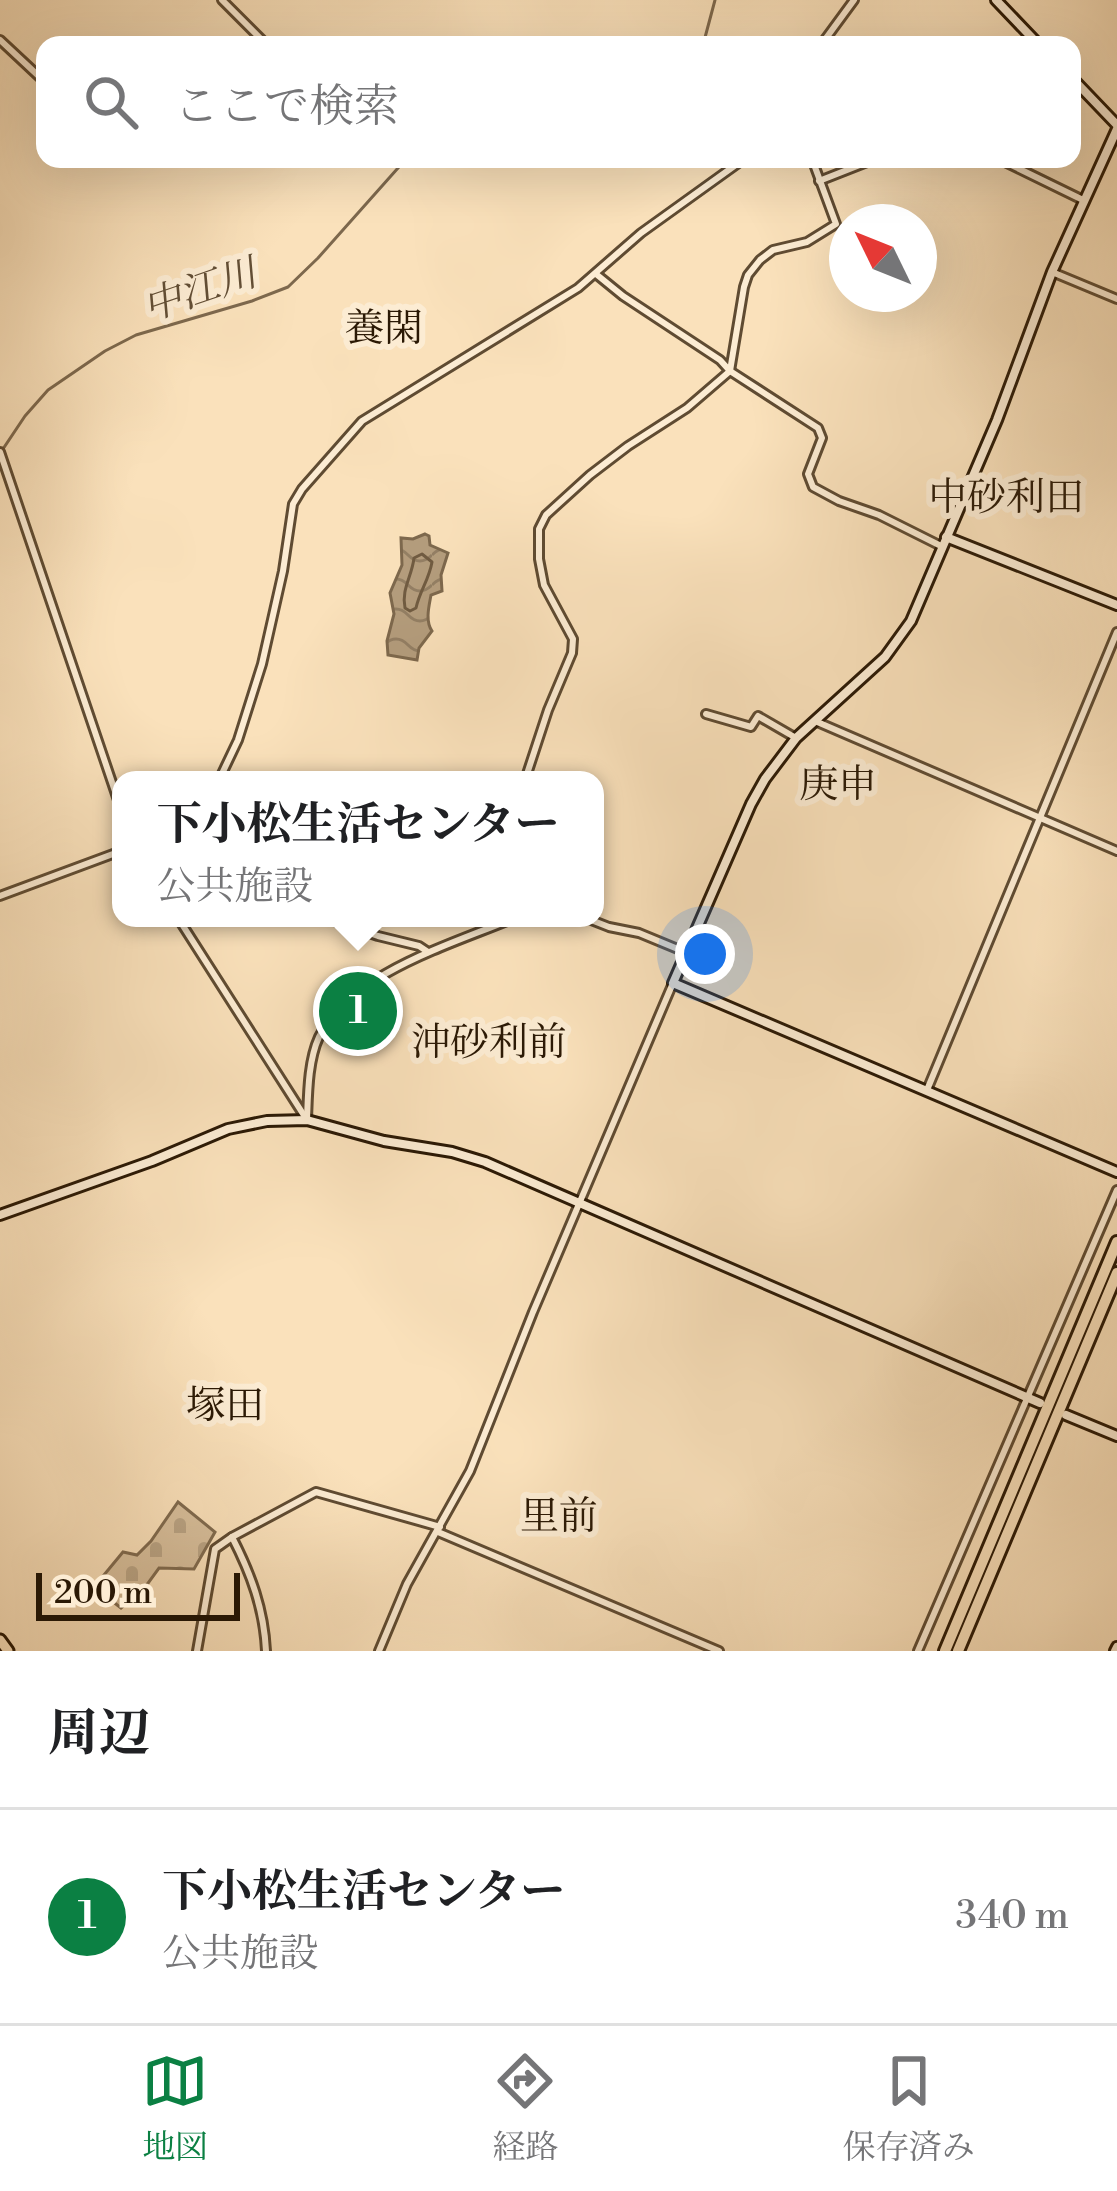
<!DOCTYPE html>
<html lang="ja">
<meta charset="utf-8">
<style>
body{margin:0;font-family:"Libre Bodoni","Noto Serif JP",serif;background:#f2f2f2;color:#202124}
.compass{position:absolute;left:829px;top:204px;width:108px;height:108px;border-radius:50%;background:#fff;box-shadow:0 12px 48px #0002;rotate:313deg}
.scale{position:absolute;left:36px;bottom:30px;width:204px;box-sizing:border-box;padding-left:12px;border:6px solid #2b1905;border-top:0;font-size:33px;line-height:42px;white-space:nowrap;color:#2b1905;-webkit-text-stroke:9px #fcecd3;paint-order:stroke}
.you{position:absolute;left:705px;top:954px;width:42px;height:42px;margin:-30px;border:9px solid #fff;border-radius:50%;background:#1a73e8;box-shadow:0 0 0 18px #1a73e833}
.badge{display:grid;place-items:center;width:78px;height:78px;border-radius:50%;background:#0b8043;color:#fff;font-size:39px;font-weight:700}
.pin{position:absolute;translate:-50% -50%;border:6px solid #fff;box-shadow:0 3px 12px #0006}
.popup{position:absolute;left:112px;top:771px;width:492px;height:156px;box-sizing:border-box;display:grid;place-content:center;border-radius:24px;background:#fff;filter:drop-shadow(0 3px 9px #0005);font-size:39px;white-space:nowrap;color:#757577}
.popup b{font-size:45px;color:#202124}
.popup::after{content:'';position:absolute;left:50%;top:100%;margin-left:-24px;border:24px solid transparent;border-top-color:#fff}
.list{margin:0;padding:0;list-style:none}
h2{display:flex;justify-content:space-between;align-items:center;height:156px;margin:0;padding:0 48px;font-size:51px}
h2 small{font-size:39px;font-weight:400;color:#757577}
.list li{display:grid;grid-template-columns:78px 1fr auto;gap:36px;align-items:center;box-sizing:border-box;height:216px;padding:0 48px;border-top:3px solid #e0e0e0}
.list b{display:block;font-size:45px;white-space:nowrap}
.list p{margin:0;font-size:39px;white-space:nowrap;color:#757577}
.list em{font-size:39px;font-style:normal;color:#757577}
.icon{flex:none;width:66px;height:66px;fill:none;stroke:currentColor;stroke-width:2;stroke-linecap:round;stroke-linejoin:round}
.map{position:relative;flex:none;width:1117px;height:1651px;overflow:hidden}
.search{position:absolute;background:#fff;box-shadow:0 12px 48px #0002;left:36px;right:36px;top:36px;height:132px;display:flex;align-items:center;gap:30px;box-sizing:border-box;padding:0 42px;border-radius:24px;color:#757577;font-size:45px}
.sheet{height:372px;background:#fff}
nav{display:flex;justify-content:space-around;align-items:center;box-sizing:border-box;height:168px;border-top:3px solid #e0e0e0;background:#fff;font-size:33px;color:#757577}
nav a{display:grid;justify-items:center;gap:6px}
nav .on{color:#0b8043}
.map>svg:first-child{display:block}
.cemetery{fill:url(#cemetery-stones);stroke:#816c50;stroke-width:3}
.water{fill:url(#water-waves);stroke:#7d684d;stroke-width:3}
.lines{fill:none;stroke-linecap:round;stroke-linejoin:round}
.shore{stroke:#705b41;stroke-width:3}
.stream{stroke:#7d684d;stroke-width:3}
.street-casing{stroke:#5f4b32;stroke-width:12}
.secondary-casing{stroke:#2b1905;stroke-width:14}
.primary-casing{stroke:#2b1905;stroke-width:15}
.highway-casing{stroke:#2b1905;stroke-width:16}
.street{stroke:#fcecd3;stroke-width:6}
.secondary{stroke:#fcecd3;stroke-width:8}
.primary{stroke:#fae1bb;stroke-width:9}
.highway{stroke:#fae1bb;stroke-width:10}
.labels{text-anchor:middle;stroke-width:12;stroke-linejoin:round;paint-order:stroke}
.water-label{font-size:39px;font-style:italic;fill:#624e35;stroke:#fcecd3}
.neighbourhood-label{font-size:39px;fill:#2b1905;stroke:#fcecd3}
</style>
<div class="map">
<svg width="1117" height="1651" viewBox="0 0 1117 1651">
<defs>
<pattern id="cemetery-stones" width="16" height="16" patternUnits="userSpaceOnUse" patternTransform="scale(3)"><rect width="16" height="16" fill="#d7bf9c"/><path d="M2 7V4a2 2 0 0 1 4 0v3zM10 15v-3a2 2 0 0 1 4 0v3z" fill="#b9a485"/></pattern>
<pattern id="water-waves" width="16" height="10" patternUnits="userSpaceOnUse" patternTransform="scale(3)"><rect width="16" height="10" fill="#b49d7d"/><path d="M0 5q4-4 8 0t8 0" fill="none" stroke="#937f64"/></pattern>
</defs>
<rect width="100%" height="100%" fill="#fae1bb"/>
<filter id="stains"><feTurbulence type="fractalNoise" baseFrequency=".00167" numOctaves="4"/><feColorMatrix values="0 0 0 0 .2 0 0 0 0 .09 0 0 0 0 .02 0 0 0 .5 -.17"/></filter>
<radialGradient id="worn" r=".72"><stop offset=".6" stop-color="#630" stop-opacity="0"/><stop offset="1" stop-color="#630" stop-opacity=".3"/></radialGradient>
<path class="cemetery" d="M 178,1502 L 215,1532 L 194,1569 L 159,1568 L 146,1586 L 121,1608 L 94,1587 L 123,1552 L 137,1555 L 151,1541 Z"/>
<path class="water" d="M 425,534 L 429,536 L 430,545 L 448,553 L 441,575 L 442,591 L 431,595 C 429,606 425,621 432,631 L 419,648 L 417,660 L 388,655 L 387,641 L 394,614 L 390,593 L 402,565 L 401,538 L 413,539 Z"/>
<g class="lines">
<path class="shore" d="M 422,554 L 432,562 C 429,580 420,590 416,608 L 410,611 L 405,608 C 401,590 412,576 414,558 Z"/>
<g class="stream">
<path d="M 703,45 L 715,0"/>
<path d="M 1,452 L 25,416 L 48,390 L 105,351 L 136,335 L 252,301 L 288,287 L 318,258 L 406,159"/>
</g>
<defs>
<g id="street">
<path d="M 222,0 L 267,45"/>
<path d="M 0,40 L 45,82"/>
<path d="M 821,45 L 854,0"/>
<path d="M 999,159 L 1083,200"/>
<path d="M 819,181 L 875,159"/>
<path d="M 1052,272 L 1117,299"/>
<path d="M 596,274 L 623,296 L 720,360 L 730,371 L 818,428 L 822,438 L 808,474 L 813,487 L 839,501 L 879,515 L 941,546"/>
<path d="M 0,452 L 121,809"/>
<path d="M 706,714 L 751,727 L 758,716 L 796,738"/>
<path d="M 815,721 L 1117,851"/>
<path d="M 219,780 L 238,740 L 262,664 L 283,571 L 293,504 L 302,489 L 362,421 L 578,288 L 641,233 L 744,159"/>
<path d="M 525,780 L 548,710 L 572,653 L 573,639 L 544,585 L 539,559 L 539,529 L 546,515 L 590,475 L 628,446 L 687,408 L 730,371 L 744,287 L 748,275 L 760,260 L 773,250 L 807,242 L 836,224 L 812,159"/>
<path d="M 0,896 L 121,851"/>
<path d="M 178,918 L 305,1117"/>
<path d="M 326,918 L 378,936 L 419,946 L 428,952"/>
<path d="M 586,918 L 609,927 L 639,933 L 685,952"/>
<path d="M 927,1090 L 1117,632"/>
<path d="M 307,1120 C 308,1094 308,1061 319,1037 C 350,973 453,944 514,918"/>
<path d="M 438,1532 L 719,1651"/>
<path d="M 232,1537 C 251,1574 264,1609 266,1651"/>
<path d="M 197,1651 L 215,1549 L 232,1537 L 316,1492 L 440,1527"/>
<path d="M 379,1651 L 407,1584 L 470,1471 L 533,1312 L 673,983"/>
<path d="M 918,1651 L 1117,1190"/>
</g>
<g id="secondary">
<path d="M 996,0 L 1039,45"/>
<path d="M 1072,78 L 1117,125"/>
<path d="M 1117,129 L 1052,272 L 997,420 L 911,621 L 885,657 L 796,738 L 765,779 L 751,804 L 673,983 L 1117,1172"/>
<path d="M 946,537 L 1117,605"/>
<path d="M 0,1215 L 152,1161 L 228,1129 L 267,1121 L 307,1120 L 384,1141 L 452,1152 L 485,1162 L 1040,1403"/>
<path d="M 1066,1415 L 1117,1436"/>
<path d="M 1115,1651 L 1117,1647"/>
</g>
<path id="primary" d="M 0,1640 L 8,1651"/>
<g id="highway">
<path d="M 945,1651 L 1117,1242"/>
<path d="M 958,1651 L 1117,1273"/>
</g>
</defs>
<use href="#street" class="street-casing"/>
<use href="#secondary" class="secondary-casing"/>
<use href="#primary" class="primary-casing"/>
<use href="#highway" class="highway-casing"/>
<use href="#street" class="street"/>
<use href="#secondary" class="secondary"/>
<use href="#primary" class="primary"/>
<use href="#highway" class="highway"/>
</g>
<g class="labels">
<g class="water-label">
<text transform="translate(199 289) rotate(-19)" y="14">中江川</text>
</g>
<g class="neighbourhood-label">
<text x="384" y="341">養閑</text>
<text x="1006" y="510">中砂利田</text>
<text x="838" y="797">庚申</text>
<text x="489" y="1055">沖砂利前</text>
<text x="225" y="1418">塚田</text>
<text x="559" y="1529">里前</text>
</g>
</g>
<rect width="100%" height="100%" filter="url(#stains)"/>
<rect width="100%" height="100%" fill="url(#worn)"/>
</svg>
<svg class="compass" viewBox="-18 -18 36 36"><path d="M0-13l5 13h-10z" fill="#e53935"/><path d="M0 13l5-13h-10z" fill="#757577"/></svg>
<div class="scale">200 m</div>
<div class="you"></div>
<div class="pin badge" style="left:358px;top:1011px">1</div>
<div class="popup"><b>下小松生活センター</b>公共施設</div>
<div class="search"><svg class="icon" aria-label="search" viewBox="0 0 24 24"><circle cx="10" cy="10" r="6"/><path d="M15 15l6 6"/></svg>ここで検索</div>
</div>
<section class="sheet">
<h2>周辺<small></small></h2>
<ul class="list">
<li><span class="badge">1</span><div><b>下小松生活センター</b><p>公共施設</p></div><em>340 m</em></li>
</ul>
</section>
<nav>
<a class="on"><svg class="icon" aria-label="map" viewBox="0 0 24 24"><path d="M3 6l6-2 6 2 6-2v14l-6 2-6-2-6 2zM9 4v14M15 6v14"/></svg>地図</a>
<a><svg class="icon" aria-label="directions" viewBox="0 0 24 24"><path d="M12 3l9 9-9 9-9-9zM9 14v-3h6M13 9l2 2-2 2"/></svg>経路</a>
<a><svg class="icon" aria-label="saved" viewBox="0 0 24 24"><path d="M7 4h10v16l-5-4-5 4z"/></svg>保存済み</a>
</nav>
